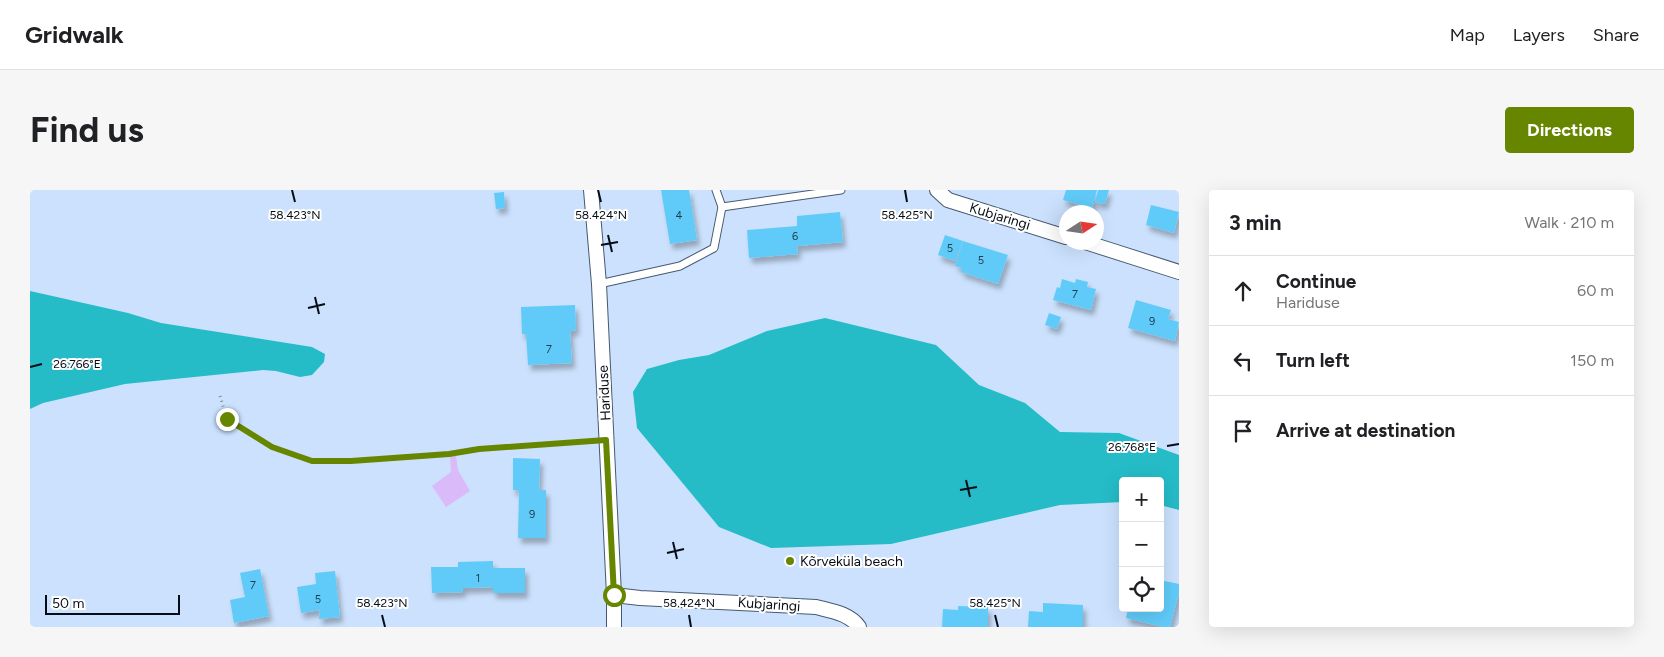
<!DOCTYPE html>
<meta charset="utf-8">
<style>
body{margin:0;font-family:Figtree,sans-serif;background:#f6f6f6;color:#202124}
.controls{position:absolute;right:15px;bottom:15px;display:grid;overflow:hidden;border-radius:5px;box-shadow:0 5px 20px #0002}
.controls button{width:45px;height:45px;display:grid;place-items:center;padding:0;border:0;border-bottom:1px solid #e0e0e0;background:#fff;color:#202124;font:25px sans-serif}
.compass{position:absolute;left:1029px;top:15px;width:45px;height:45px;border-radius:50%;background:#fff;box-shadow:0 5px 20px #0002;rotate:78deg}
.scale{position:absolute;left:15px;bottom:12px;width:135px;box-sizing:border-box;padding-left:5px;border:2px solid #060d16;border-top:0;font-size:14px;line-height:18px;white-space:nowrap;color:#060d16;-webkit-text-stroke:4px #fff;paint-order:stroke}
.stop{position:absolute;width:15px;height:15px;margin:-11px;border:4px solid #668600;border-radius:50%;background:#fff}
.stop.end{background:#668600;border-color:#fff;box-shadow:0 1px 5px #0008}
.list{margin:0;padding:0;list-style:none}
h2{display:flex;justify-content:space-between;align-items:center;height:65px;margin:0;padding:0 20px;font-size:21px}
h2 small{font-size:16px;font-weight:400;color:#757577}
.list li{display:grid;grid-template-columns:32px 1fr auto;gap:15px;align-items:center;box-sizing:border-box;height:70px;padding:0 20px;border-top:1px solid #e0e0e0}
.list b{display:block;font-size:19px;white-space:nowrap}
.list p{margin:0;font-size:16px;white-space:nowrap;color:#757577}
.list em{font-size:16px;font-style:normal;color:#757577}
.icon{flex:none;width:28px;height:28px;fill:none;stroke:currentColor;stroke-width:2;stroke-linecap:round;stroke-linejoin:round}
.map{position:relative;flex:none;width:1149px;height:437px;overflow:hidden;border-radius:5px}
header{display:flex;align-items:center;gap:30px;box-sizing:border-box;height:70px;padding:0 25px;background:#fff;border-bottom:1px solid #e0e0e0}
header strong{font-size:24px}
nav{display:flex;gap:28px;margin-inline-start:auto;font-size:18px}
.intro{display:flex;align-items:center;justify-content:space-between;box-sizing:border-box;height:120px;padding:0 30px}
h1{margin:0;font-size:35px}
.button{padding:12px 22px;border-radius:5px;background:#668600;color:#fff;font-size:18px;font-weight:700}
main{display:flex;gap:30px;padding:0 30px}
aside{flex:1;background:#fff;border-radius:5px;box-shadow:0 5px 20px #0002}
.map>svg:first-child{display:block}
.green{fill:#dbbafa}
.water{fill:#25bcc7}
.building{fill:#61cbf9;filter:url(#shadow)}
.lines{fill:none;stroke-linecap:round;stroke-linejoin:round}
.lane-casing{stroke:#475971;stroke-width:9}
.street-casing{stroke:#475971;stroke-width:16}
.path{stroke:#7f8fa4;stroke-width:3;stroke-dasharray:1 4;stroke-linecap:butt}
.lane{stroke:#fff;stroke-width:7}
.street{stroke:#fff;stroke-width:14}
.route{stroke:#668600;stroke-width:6}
.ticks{fill:none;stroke:#060d16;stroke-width:2}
.poi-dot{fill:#668600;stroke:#fff;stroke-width:2}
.labels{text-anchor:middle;stroke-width:4;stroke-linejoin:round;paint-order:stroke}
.number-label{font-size:11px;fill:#1d3c4f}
.street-label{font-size:14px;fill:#060d16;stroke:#fff}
.poi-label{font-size:14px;fill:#060d16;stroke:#fff;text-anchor:start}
.ticks-label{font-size:12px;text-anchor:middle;fill:#060d16;stroke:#fff;stroke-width:4;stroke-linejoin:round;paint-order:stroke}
</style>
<header>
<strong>Gridwalk</strong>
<nav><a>Map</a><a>Layers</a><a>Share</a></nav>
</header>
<div class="intro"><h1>Find us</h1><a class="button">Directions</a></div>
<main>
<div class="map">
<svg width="1149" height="437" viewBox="0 0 1149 437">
<defs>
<filter id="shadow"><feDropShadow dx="3" dy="5.5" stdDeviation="2.5" flood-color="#0004"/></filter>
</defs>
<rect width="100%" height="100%" fill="#cbe1fd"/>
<path class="green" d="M 420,266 L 426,266 L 428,280 L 440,301 L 416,317 L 402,296 L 421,282 Z"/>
<g class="water">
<path d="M 0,101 L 98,123 L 131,133 L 282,157 L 295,164 L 294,172 L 282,185 L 270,187 L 246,181 L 233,180 L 95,194 L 13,213 L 0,219 Z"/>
<path d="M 795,128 L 906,155 L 949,195 L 995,213 L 1030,242 L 1089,243 L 1149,265 L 1149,320 L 1130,315 L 1130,291 L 1093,291 L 1093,312 L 1030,315 L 861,354 L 741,358 L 689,337 L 607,238 L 603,202 L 617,179 L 649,170 L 679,165 L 737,141 Z"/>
</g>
<g class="building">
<path d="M 631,0 L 659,0 L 667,50 L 640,54 Z"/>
<path d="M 1036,0 L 1067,0 L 1062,18 L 1033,10 Z"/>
<path d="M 1068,0 L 1079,0 L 1075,14 L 1065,12 Z"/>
<path d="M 474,2 L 475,18 L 466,19 L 464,3 Z"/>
<path d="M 1121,15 L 1149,22 L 1144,43 L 1116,35 Z"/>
<path d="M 810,22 L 813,52 L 767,56 L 768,64 L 719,68 L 717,40 L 767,36 L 767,26 Z"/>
<path d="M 915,45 L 933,51 L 925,71 L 908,65 Z"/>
<path d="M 933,51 L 978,65 L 968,94 L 931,82 L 932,78 L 925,76 Z"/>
<path d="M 1032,89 L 1045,93 L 1046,89 L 1058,92 L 1057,97 L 1066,99 L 1061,120 L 1023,110 L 1027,97 L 1030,98 Z"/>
<path d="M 1106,110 L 1141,120 L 1138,129 L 1149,132 L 1145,151 L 1098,138 Z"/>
<path d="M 545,115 L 546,140 L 540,141 L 542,173 L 498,175 L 496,144 L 492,144 L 491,117 Z"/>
<path d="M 1019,123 L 1031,127 L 1027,139 L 1015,135 Z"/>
<path d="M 483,268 L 510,269 L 509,300 L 516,300 L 516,348 L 488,348 L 489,300 L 483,300 Z"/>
<path d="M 463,371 L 463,378 L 495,378 L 495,403 L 463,403 L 463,397 L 433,398 L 433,402 L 402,403 L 401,377 L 428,377 L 428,372 Z"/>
<path d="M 230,379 L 239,426 L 204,433 L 200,410 L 215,407 L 210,383 Z"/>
<path d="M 305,381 L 310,427 L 289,429 L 290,420 L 271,423 L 267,397 L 286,394 L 285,383 Z"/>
<path d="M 1130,390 L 1149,394 L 1149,403 L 1140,437 L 1133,437 L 1096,428 L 1098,418 L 1130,418 Z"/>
<path d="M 1013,413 L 1053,415 L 1053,437 L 998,437 L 999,421 L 1013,422 Z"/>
<path d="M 928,416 L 958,417 L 958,437 L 912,437 L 913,419 L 928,420 Z"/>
</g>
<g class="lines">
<defs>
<g id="lane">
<path d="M 692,17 L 811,0"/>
<path d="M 569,94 L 650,76 L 684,58 L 692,17 L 686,0"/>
</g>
<g id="street">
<path d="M 561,0 L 569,94 L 584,405 L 584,437"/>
<path d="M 907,0 L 918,10 L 1036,47"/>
<path d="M 1055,52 L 1149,82"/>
<path d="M 584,405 L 610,408 L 786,417 C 801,421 819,423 829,437"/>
</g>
</defs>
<use href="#lane" class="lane-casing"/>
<use href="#street" class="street-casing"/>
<path class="path" d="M 190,206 L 197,229 L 242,257 L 282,271 L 321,271 L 419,264 L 449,259 L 561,251"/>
<use href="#lane" class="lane"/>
<use href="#street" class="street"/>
</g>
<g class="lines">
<path class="route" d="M 197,229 L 242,257 L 282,271 L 321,271 L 419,264 L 449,259 L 576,250 L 584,405"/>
</g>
<path class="ticks" d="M 262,0 L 265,12M 568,0 L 571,12M 875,0 L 877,12M 578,45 L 582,62M 571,55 L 588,52M 285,107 L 289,124M 278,118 L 295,114M 0,177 L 12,174M 1137,256 L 1149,254M 936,290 L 940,307M 930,300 L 947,297M 643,352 L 647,369M 637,363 L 654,359M 352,425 L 355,437M 659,425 L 661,437M 965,425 L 968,437"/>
<circle class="poi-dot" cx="760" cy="371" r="5"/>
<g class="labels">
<g class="number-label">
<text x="649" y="29">4</text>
<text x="765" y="50">6</text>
<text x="920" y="62">5</text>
<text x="951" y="74">5</text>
<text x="1045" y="108">7</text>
<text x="1122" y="135">9</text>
<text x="519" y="163">7</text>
<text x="502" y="328">9</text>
<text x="448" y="392">1</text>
<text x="223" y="399">7</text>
<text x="288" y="413">5</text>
</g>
<g class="street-label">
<text transform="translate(970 26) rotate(17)" y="5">Kubjaringi</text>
<text transform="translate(574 203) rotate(-93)" y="5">Hariduse</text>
<text transform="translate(739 414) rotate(4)" y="5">Kubjaringi</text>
</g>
<g class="poi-label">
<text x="770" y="376">Kõrveküla beach</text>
</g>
</g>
<g class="ticks-label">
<text x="265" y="29">58.423°N</text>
<text x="571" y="29">58.424°N</text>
<text x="877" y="29">58.425°N</text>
<text x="47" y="178">26.766°E</text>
<text x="1102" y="261">26.768°E</text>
<text x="352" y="417">58.423°N</text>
<text x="659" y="417">58.424°N</text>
<text x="965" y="417">58.425°N</text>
</g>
</svg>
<div class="controls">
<button>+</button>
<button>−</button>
<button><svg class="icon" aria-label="locate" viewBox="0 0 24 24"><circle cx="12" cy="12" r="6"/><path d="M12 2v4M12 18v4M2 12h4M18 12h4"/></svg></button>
</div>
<svg class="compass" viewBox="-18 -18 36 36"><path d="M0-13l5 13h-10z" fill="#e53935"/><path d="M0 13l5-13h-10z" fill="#757577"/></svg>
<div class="scale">50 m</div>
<div class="stop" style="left:584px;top:405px"></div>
<div class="stop end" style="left:197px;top:229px"></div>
</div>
<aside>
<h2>3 min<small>Walk · 210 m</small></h2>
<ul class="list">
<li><svg class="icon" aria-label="ahead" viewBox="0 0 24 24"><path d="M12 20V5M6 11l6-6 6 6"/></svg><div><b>Continue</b><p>Hariduse</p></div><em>60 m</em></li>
<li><svg class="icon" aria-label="left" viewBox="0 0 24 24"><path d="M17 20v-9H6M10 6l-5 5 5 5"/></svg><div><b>Turn left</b></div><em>150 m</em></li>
<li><svg class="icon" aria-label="arrive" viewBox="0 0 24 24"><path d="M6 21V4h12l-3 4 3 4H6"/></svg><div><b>Arrive at destination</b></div></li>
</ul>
</aside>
</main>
